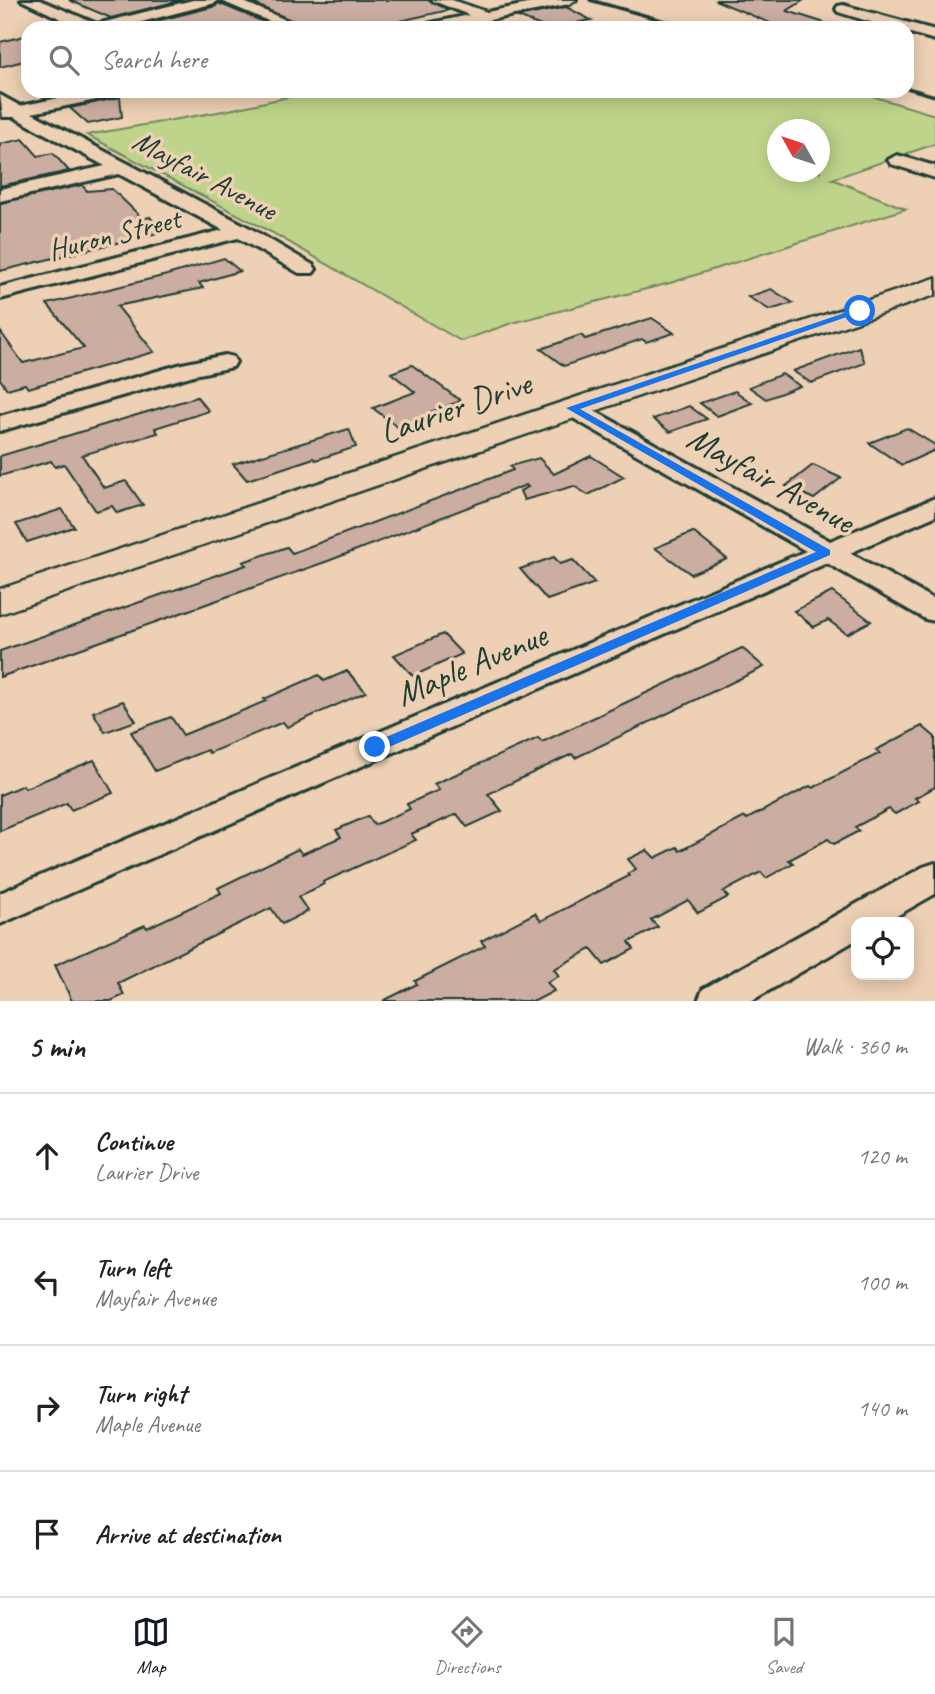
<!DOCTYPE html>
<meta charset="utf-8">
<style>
body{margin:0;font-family:Caveat,sans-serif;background:#f6f6f6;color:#222}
.controls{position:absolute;right:21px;bottom:21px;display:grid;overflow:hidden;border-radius:14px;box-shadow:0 4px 18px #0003}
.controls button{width:63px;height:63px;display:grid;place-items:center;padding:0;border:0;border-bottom:2px solid #e0e0e0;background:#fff;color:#222;font:35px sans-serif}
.compass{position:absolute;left:767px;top:119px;width:63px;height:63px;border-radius:50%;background:#fff;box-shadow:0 4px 18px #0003;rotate:310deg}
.stop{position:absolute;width:21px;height:21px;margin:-16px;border:5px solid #1a73e8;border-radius:50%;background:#fff}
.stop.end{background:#1a73e8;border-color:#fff;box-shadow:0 2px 7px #0008}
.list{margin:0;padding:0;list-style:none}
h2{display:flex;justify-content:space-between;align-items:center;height:91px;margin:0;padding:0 28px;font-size:30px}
h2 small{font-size:23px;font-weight:400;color:#767676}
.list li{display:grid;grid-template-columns:46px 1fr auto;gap:21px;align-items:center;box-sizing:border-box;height:126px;padding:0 28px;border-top:2px solid #e0e0e0}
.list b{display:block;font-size:26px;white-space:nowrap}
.list p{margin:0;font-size:23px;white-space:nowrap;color:#767676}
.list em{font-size:23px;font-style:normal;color:#767676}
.icon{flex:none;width:38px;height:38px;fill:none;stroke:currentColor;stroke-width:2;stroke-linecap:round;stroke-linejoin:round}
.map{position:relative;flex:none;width:935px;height:1001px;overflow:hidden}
.search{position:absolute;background:#fff;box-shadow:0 4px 18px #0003;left:21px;right:21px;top:21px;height:77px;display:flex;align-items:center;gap:18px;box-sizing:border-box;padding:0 24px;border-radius:21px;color:#767676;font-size:26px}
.sheet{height:595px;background:#fff}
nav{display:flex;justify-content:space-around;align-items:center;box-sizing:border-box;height:98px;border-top:2px solid #e0e0e0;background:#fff;font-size:19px;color:#767676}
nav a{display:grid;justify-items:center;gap:4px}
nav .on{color:#111827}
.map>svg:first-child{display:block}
.green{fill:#bed48a;stroke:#6e885f;stroke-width:2;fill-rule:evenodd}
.building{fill:#ccada2;stroke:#1f3d34;stroke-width:2}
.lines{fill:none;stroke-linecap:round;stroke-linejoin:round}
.minor-casing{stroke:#1f3d34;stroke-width:6}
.tertiary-casing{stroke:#1f3d34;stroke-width:5}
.minor{fill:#eed0b4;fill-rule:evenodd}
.tertiary{fill:#eed0b4;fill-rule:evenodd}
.rail{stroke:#1f3d34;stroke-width:3.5}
.route{fill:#1a73e8}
.labels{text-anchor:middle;stroke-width:7;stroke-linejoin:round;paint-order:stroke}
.far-street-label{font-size:30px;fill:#1f3d34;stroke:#eed0b4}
.street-label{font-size:35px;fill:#1f3d34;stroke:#eed0b4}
</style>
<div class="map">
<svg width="935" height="1001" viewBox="0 0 935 1001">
<rect width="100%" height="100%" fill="#eed0b4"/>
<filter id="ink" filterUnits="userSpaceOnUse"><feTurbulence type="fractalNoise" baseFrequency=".0143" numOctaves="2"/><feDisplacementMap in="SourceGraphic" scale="14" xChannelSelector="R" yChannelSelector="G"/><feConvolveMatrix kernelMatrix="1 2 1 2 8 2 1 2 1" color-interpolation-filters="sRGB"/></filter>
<g filter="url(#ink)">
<path class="green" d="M 315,91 L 855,91 L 935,115 L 935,144 L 832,179 L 906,209 L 670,283 L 512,323 L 461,341 L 271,232 L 87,135 L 229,110 ZM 778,130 L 820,130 L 820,172 L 778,172 Z"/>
<g class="building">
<path d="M 69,0 L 182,0 L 111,18 Z"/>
<path d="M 246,0 L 429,0 L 449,10 L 374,27 L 307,28 Z"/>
<path d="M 715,0 L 804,0 L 787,11 L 828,24 L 827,28 L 776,28 L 775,25 Z"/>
<path d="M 218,3 L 278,28 L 132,27 L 216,6 Z"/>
<path d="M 566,7 L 591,20 L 580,22 L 592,28 L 546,28 L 518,17 Z"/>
<path d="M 28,35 L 28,60 L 0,67 L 0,42 Z"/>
<path d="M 120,97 L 122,117 L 88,124 L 70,108 Z"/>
<path d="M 23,139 L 38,156 L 53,153 L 69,171 L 0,186 L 0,144 Z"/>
<path d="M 82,185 L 87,191 L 112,189 L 143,219 L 150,217 L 162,232 L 0,271 L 0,203 Z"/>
<path d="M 224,258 L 240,271 L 199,283 L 203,288 L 117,306 L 154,352 L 28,388 L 25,384 L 7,389 L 0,379 L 0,331 L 23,363 L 84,348 L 47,304 L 167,275 Z"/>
<path d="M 771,289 L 793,303 L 770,310 L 748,297 Z"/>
<path d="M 652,318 L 674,333 L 646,342 L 642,339 L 564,366 L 541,349 L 581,335 L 585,339 Z"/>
<path d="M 859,347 L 865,363 L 811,383 L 793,371 Z"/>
<path d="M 412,365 L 461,401 L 430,412 L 435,416 L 400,429 L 373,408 L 415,392 L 391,373 Z"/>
<path d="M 782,374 L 800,386 L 766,399 L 749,387 Z"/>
<path d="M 735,391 L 752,403 L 717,416 L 700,403 Z"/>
<path d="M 197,397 L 209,411 L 155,428 L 158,433 L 82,455 L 104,488 L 126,481 L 143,505 L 117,513 L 112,506 L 96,511 L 64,464 L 55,467 L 51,461 L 0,476 L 0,456 Z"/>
<path d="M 689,406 L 707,419 L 670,432 L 653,419 Z"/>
<path d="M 907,428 L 935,445 L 935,450 L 902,465 L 869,443 Z"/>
<path d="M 349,429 L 356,447 L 316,460 L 314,458 L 247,480 L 233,464 Z"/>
<path d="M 591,456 L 624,477 L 588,495 L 574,486 L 524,500 L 520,491 L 528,487 L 526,485 L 328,561 L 0,677 L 0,651 L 246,565 L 243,562 L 287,547 L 292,553 L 513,470 L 510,466 L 539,458 L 554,474 Z"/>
<path d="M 813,465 L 841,478 L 814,499 L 786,486 Z"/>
<path d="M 62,509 L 74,527 L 27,542 L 16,524 Z"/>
<path d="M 693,532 L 727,559 L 691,574 L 655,548 Z"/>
<path d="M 554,557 L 560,564 L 573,560 L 595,583 L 547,600 L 520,569 Z"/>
<path d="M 832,592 L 871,621 L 847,634 L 828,620 L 814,627 L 794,611 Z"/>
<path d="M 443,634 L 462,654 L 413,676 L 394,655 Z"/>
<path d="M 742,648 L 764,667 L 575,758 L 572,754 L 488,794 L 502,811 L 467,827 L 457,814 L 411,834 L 416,840 L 323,882 L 324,884 L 298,897 L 308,911 L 282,924 L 271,908 L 118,983 L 124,995 L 111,1001 L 72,1001 L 55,965 L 145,925 L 147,928 L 221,893 L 218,888 L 298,849 L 302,854 L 341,837 L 336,830 L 368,816 L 374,825 L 410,809 L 407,804 L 439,790 L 434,784 L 538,738 L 542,742 Z"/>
<path d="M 347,671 L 366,692 L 287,727 L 283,722 L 209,753 L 207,750 L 155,771 L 131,732 L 171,717 L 183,735 L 266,701 L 264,699 L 319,675 L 324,681 Z"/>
<path d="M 123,701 L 136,721 L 105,732 L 93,712 Z"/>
<path d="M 922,726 L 935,737 L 935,787 L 915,798 L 919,801 L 895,814 L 889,809 L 855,827 L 859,831 L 834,844 L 828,839 L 789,860 L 793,863 L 766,878 L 761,872 L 723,892 L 728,897 L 698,913 L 688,900 L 651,920 L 658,927 L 629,942 L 634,949 L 604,965 L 591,949 L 554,969 L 559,976 L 547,982 L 554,991 L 535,1001 L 383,1001 L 417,984 L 415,981 L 485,946 L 481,941 L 535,913 L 541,921 L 629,876 L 627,874 L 636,869 L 628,859 L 647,850 L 655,858 L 677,847 L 680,851 L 745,817 L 747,819 L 810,786 L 813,788 L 880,753 L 876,750 Z"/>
<path d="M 94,760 L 113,793 L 71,810 L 67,803 L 0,831 L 0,795 L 23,785 L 25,788 Z"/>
</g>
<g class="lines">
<defs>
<g id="minor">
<path d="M 21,0 L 40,0 L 97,24 L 193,0 L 217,0 L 215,3 L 118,28 L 80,28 Z"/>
<path d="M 219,0 L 239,0 L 305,28 L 285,28 Z"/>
<path d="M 431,0 L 452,0 L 487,12 L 547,0 L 576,0 L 569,4 L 450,28 L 420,28 L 422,25 L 469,15 Z"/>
<path d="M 843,5 L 935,30 L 935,40 L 907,32 L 907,28 L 890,28 L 838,12 L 836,9 L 838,6 Z"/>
<path d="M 92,91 L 124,91 L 116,96 L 32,113 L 248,227 L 313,265 L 316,269 L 313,273 L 299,273 L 238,238 L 0,299 L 0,287 L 223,230 L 119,174 L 0,201 L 0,189 L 105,166 L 14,117 L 3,117 L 0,95 L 20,106 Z"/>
<path d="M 897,155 L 935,166 L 935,178 L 891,164 L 888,160 Z"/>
<path d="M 225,355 L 233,357 L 236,362 L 233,367 L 194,375 L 0,431 L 0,416 L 182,364 Z"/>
<path d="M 572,401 L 580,403 L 830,541 L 935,498 L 935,516 L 850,553 L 935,600 L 935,621 L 925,619 L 827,563 L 0,924 L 0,893 L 806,551 L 564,413 L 560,408 L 564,403 Z"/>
<path d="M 935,863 L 935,894 L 886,922 L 856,922 L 856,940 L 751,1001 L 698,1001 L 703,989 L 923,867 Z"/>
</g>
<path id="tertiary" d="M 935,278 L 935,295 L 0,614 L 0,589 Z"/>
</defs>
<use href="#minor" class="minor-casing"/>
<use href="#tertiary" class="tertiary-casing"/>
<use href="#minor" class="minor"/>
<use href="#tertiary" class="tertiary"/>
<g class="rail">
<path d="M 590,0 L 690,28"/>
<path d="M 907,88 L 935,96"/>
</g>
</g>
</g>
<path class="route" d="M 856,309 L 864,311 L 580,409 L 830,550 L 830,555 L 380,751 L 370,751 L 370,744 L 816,552 L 566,408 Z"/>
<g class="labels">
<g class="far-street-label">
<text transform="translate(205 175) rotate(28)" y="10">Mayfair Avenue</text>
<text transform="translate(114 234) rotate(-14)" y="10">Huron Street</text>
</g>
<g class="street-label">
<text transform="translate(455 407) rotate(-19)" y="12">Laurier Drive</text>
<text transform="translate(771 479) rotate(29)" y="12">Mayfair Avenue</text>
<text transform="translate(471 664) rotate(-23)" y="12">Maple Avenue</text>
</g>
</g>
</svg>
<div class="controls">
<button><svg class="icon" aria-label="locate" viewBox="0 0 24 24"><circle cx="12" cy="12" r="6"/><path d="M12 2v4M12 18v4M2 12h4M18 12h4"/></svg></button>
</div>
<svg class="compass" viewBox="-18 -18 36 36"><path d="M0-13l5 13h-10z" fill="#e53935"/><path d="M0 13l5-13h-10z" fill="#767676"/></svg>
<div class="stop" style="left:860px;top:311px"></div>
<div class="stop end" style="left:375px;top:747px"></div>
<div class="search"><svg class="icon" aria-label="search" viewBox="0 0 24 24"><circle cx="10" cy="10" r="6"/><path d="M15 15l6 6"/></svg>Search here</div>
</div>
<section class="sheet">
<h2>5 min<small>Walk · 360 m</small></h2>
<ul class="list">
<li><svg class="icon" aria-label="ahead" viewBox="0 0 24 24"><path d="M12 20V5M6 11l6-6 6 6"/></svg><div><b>Continue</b><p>Laurier Drive</p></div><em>120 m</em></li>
<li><svg class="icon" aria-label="left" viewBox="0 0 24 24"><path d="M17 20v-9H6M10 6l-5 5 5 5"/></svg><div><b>Turn left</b><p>Mayfair Avenue</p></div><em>100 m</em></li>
<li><svg class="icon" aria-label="right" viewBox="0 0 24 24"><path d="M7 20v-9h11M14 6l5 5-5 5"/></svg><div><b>Turn right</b><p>Maple Avenue</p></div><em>140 m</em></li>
<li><svg class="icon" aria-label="arrive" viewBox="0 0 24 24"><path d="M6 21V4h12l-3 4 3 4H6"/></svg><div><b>Arrive at destination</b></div></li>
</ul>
</section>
<nav>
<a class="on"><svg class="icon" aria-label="map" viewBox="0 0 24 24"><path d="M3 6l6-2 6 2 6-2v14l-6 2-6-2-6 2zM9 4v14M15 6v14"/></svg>Map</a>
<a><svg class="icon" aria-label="directions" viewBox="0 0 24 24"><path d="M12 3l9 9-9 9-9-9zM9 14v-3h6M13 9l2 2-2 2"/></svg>Directions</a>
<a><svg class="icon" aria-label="saved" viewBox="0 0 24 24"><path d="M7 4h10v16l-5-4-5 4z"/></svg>Saved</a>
</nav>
